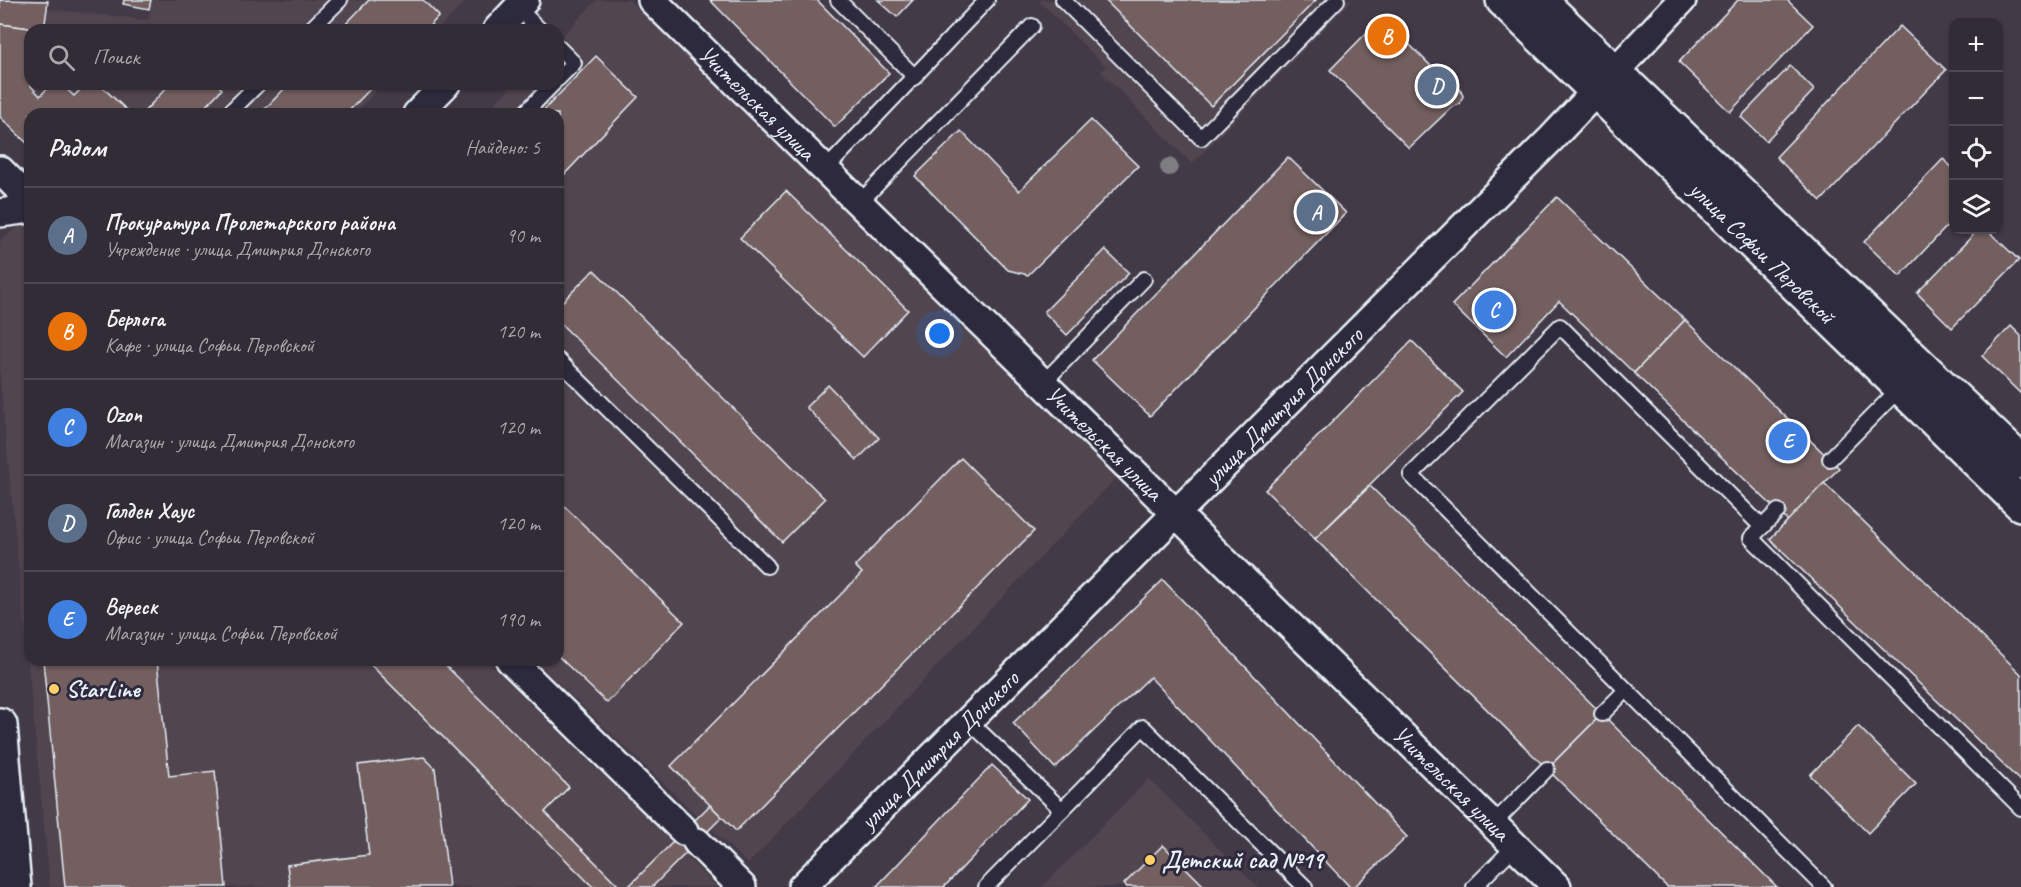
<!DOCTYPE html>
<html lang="ru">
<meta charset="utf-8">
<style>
body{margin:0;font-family:Caveat,sans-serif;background:#3a343e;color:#f1f3f6}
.controls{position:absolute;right:18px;top:18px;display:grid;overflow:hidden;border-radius:12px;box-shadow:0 2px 4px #0004}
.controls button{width:54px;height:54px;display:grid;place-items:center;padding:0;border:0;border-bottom:2px solid #4d4851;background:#322c36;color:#f1f3f6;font:30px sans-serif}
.you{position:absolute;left:940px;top:334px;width:21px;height:21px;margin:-15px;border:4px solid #fff;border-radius:50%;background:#1a73e8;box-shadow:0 0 0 9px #1a73e833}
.badge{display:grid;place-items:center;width:39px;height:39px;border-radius:50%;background:#ffd166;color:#fff;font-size:20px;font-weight:700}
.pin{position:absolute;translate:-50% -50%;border:3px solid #fff;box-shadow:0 2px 6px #0006}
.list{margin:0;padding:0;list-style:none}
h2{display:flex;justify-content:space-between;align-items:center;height:78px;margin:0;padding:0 24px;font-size:26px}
h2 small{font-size:20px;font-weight:400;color:#a8a7ad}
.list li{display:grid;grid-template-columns:39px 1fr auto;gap:18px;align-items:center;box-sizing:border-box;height:96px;padding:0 24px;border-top:2px solid #4d4851}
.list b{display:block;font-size:22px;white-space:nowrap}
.list p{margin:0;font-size:20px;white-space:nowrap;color:#a8a7ad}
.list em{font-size:20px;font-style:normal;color:#a8a7ad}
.icon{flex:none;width:33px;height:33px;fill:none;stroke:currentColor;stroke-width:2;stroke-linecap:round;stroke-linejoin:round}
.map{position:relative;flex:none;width:2021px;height:887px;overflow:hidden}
.search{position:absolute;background:#322c36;box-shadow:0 2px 4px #0004;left:24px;top:24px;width:540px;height:66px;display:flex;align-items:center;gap:15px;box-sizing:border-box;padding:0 21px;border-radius:18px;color:#a8a7ad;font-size:22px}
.panel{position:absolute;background:#322c36;box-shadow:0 2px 4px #0004;left:24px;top:108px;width:540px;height:558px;border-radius:18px}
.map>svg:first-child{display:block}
.built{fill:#51454f}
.building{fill:#735e60;stroke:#e8f1f8;stroke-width:1.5}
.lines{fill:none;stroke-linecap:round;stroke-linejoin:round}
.service-casing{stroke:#e8f1f8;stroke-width:18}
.minor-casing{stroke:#e8f1f8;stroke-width:32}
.tertiary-casing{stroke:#e8f1f8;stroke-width:38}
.primary-casing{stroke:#e8f1f8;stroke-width:38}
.service{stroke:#2f2a3d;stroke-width:14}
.minor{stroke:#2f2a3d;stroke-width:27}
.tertiary{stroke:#2f2a3d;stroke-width:33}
.primary{stroke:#2f2a3d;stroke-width:33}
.tree{fill:#7e7d82}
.poi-dot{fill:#ffd166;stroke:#2f2a3d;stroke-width:2}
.labels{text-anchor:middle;stroke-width:6;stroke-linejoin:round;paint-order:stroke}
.street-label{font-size:24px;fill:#e8f1f8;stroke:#2f2a3d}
.poi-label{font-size:24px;font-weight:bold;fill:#e8f1f8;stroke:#2f2a3d;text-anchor:start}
</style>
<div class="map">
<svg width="2021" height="887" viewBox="0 0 2021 887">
<rect width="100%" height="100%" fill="#433a48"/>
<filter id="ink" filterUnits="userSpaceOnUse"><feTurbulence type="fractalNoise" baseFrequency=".0167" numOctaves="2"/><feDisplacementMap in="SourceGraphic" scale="12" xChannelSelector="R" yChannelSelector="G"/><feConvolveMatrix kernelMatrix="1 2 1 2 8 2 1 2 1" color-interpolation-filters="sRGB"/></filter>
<g filter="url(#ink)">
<g class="built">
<path d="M 152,0 L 467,0 L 437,30 L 45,30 L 47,9 L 148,20 Z"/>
<path d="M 597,0 L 629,0 L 1118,476 L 748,864 L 534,660 L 558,660 L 558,114 L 484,114 L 514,84 L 558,84 L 558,40 Z"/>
<path d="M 1038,0 L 1352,0 L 1192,164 L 1101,72 L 1106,67 Z"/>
<path d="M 0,24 L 44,30 L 30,30 L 30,84 L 383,84 L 354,114 L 30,114 L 30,146 L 0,117 Z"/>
<path d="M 23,224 L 30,227 L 30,660 L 486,660 L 717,887 L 50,887 L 0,378 L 0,240 Z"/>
<path d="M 1149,779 L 1258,887 L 1042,887 Z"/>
</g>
<g class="building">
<path d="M 0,0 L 48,1 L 44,30 L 0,24 Z"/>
<path d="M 124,0 L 151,0 L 149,9 L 123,4 Z"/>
<path d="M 369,0 L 423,0 L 439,16 L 426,30 L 340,30 Z"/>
<path d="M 710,0 L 817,0 L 889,73 L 835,127 Z"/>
<path d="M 878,0 L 913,0 L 897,17 Z"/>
<path d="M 1105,0 L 1316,0 L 1211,106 Z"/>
<path d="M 1738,0 L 1787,0 L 1813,25 L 1730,112 L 1679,62 Z"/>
<path d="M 1382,17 L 1451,86 L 1460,89 L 1463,96 L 1460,104 L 1452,107 L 1409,148 L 1330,70 Z"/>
<path d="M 0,24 L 37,29 L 30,30 L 30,85 L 40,96 L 52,84 L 61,84 L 74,96 L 86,84 L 99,84 L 131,114 L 30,114 L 30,146 L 0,117 Z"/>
<path d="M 1900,26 L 1946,70 L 1821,201 L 1776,157 Z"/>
<path d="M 596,56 L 638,97 L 558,181 L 558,114 L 540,114 Z"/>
<path d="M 1790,66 L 1814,90 L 1766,141 L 1741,117 Z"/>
<path d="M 170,84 L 217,84 L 222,89 L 198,114 L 142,114 Z"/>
<path d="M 289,84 L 375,84 L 346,114 L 260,114 Z"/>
<path d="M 1091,120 L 1138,166 L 1028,275 L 1008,270 L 915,176 L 961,131 L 1019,191 Z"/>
<path d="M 1288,157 L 1346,213 L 1150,416 L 1092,360 Z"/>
<path d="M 1943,159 L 1954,169 L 1954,219 L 1900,276 L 1864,242 Z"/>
<path d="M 786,191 L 908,310 L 863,357 L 740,238 Z"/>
<path d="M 1557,197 L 1685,320 L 1634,373 L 1559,301 L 1506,357 L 1452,305 Z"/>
<path d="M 1978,230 L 1987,230 L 2019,260 L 1952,328 L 1917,293 Z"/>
<path d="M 1105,250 L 1129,273 L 1067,335 L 1044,312 Z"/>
<path d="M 594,270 L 825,499 L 782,542 L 558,321 L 558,306 Z"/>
<path d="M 1685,320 L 1839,468 L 1788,521 L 1634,373 Z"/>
<path d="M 2011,326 L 2021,336 L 2021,394 L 1982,356 Z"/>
<path d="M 1412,341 L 1463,392 L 1315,539 L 1265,490 Z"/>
<path d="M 828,385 L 879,438 L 857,460 L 806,407 Z"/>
<path d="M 961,458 L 1034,531 L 736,831 L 671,766 L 862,573 L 855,566 Z"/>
<path d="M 1824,483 L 2021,674 L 2021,782 L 1770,539 Z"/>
<path d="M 1370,486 L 1602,714 L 1547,769 L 1315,539 Z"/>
<path d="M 558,500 L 684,622 L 607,703 L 558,656 Z"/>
<path d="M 1163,580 L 1407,837 L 1354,887 L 1350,887 L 1150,677 L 1055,768 L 1013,723 Z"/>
<path d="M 43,660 L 157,660 L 169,776 L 215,771 L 226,887 L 65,887 Z"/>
<path d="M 366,660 L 440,660 L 569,787 L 545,812 L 620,887 L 593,887 Z"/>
<path d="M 1602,714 L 1777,887 L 1667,887 L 1547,769 Z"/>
<path d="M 1858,726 L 1916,784 L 1868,833 L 1810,775 Z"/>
<path d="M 424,757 L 435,768 L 449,887 L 290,887 L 287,865 L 369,855 L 358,765 Z"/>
<path d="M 992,765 L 1028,799 L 944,887 L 876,887 Z"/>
<path d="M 710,805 L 722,817 L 652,887 L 628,887 Z"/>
<path d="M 1163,845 L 1205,887 L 1127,887 L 1124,884 Z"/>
</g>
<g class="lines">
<defs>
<g id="service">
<path d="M 838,0 L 915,77"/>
<path d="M 1063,0 L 1201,138 L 1337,0"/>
<path d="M 518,8 L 540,30"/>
<path d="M 310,30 L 340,0"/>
<path d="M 558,47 L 574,63 L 558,79"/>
<path d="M 228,114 L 258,84"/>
<path d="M 524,114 L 553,84"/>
<path d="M 825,170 L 987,0"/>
<path d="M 858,204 L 1032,26"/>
<path d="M 558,360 L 767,566"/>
<path d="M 1042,384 L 1144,279"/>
<path d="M 1830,459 L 1901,387"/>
<path d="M 1762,527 L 1778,511"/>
<path d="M 1602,714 L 1626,690"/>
<path d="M 968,720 L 1062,810 L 986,887"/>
<path d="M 1062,810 L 1143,727 L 1305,887"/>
<path d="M 1493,824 L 1547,769"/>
<path d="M 1474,887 L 1515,846"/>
<path d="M 1824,887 L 1411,475 L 1560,326 L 1762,527 L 1751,538 L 2021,808"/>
</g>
<g id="minor">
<path id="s1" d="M 652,0 L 1557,887"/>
<path d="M 497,30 L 525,0"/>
<path d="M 417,114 L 446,84"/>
<path d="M 0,170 L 30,200"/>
<path d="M 0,213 L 30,209"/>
<path d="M 510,660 L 684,831"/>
<path d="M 697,842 L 742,887"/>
<path id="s2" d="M 802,887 L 1552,138 L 1682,0"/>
</g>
<path id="tertiary" d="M 0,725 L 14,887"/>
<g id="primary">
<path id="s3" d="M 1503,0 L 2021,504"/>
<path d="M 1539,0 L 2021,462"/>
</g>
</defs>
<use href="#service" class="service-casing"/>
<use href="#minor" class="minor-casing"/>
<use href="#tertiary" class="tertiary-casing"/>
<use href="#primary" class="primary-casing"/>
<use href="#service" class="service"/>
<use href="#minor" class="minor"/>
<use href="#tertiary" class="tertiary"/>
<use href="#primary" class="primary"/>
</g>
<circle class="tree" cx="1169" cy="167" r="9"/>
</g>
<g class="poi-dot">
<circle cx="54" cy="689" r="6"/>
<circle cx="1150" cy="860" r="6"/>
</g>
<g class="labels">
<g class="street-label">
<text dy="8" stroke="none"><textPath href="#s1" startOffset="147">Учительская улица</textPath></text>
<text dy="8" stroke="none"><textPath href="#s3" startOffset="362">улица Софьи Перовской</textPath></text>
<text dy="8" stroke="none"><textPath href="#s2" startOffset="680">улица Дмитрия Донского</textPath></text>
<text dy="8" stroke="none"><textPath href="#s1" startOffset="633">Учительская улица</textPath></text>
<text dy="8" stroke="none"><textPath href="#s2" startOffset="194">улица Дмитрия Донского</textPath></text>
<text dy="8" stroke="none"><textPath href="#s1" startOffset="1119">Учительская улица</textPath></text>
</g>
<g class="poi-label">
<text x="66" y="697">StarLine</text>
<text x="1162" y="868">Детский сад №19</text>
</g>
</g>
</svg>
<div class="controls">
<button>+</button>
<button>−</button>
<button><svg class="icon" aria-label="locate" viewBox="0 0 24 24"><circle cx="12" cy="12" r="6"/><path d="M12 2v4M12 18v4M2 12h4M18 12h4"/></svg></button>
<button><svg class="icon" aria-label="layers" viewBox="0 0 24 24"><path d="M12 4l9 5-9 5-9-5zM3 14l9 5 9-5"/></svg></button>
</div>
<div class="you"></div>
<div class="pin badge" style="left:1316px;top:212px;background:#5c6f8a">A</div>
<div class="pin badge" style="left:1387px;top:36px;background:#e8710a">B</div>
<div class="pin badge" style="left:1494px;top:310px;background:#3f7fe0">C</div>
<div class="pin badge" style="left:1437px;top:86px;background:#5c6f8a">D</div>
<div class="pin badge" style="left:1788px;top:441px;background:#3f7fe0">E</div>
<div class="search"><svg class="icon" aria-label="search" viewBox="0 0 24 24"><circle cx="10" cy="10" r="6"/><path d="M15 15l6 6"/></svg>Поиск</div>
<section class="panel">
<h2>Рядом<small>Найдено: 5</small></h2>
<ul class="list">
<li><span class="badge" style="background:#5c6f8a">A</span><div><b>Прокуратура Пролетарского района</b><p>Учреждение · улица Дмитрия Донского</p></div><em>90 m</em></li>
<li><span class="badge" style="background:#e8710a">B</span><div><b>Берлога</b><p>Кафе · улица Софьи Перовской</p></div><em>120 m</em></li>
<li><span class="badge" style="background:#3f7fe0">C</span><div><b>Ozon</b><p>Магазин · улица Дмитрия Донского</p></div><em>120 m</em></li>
<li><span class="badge" style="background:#5c6f8a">D</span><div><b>Голден Хаус</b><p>Офис · улица Софьи Перовской</p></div><em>120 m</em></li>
<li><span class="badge" style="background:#3f7fe0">E</span><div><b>Вереск</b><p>Магазин · улица Софьи Перовской</p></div><em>190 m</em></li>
</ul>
</section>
</div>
